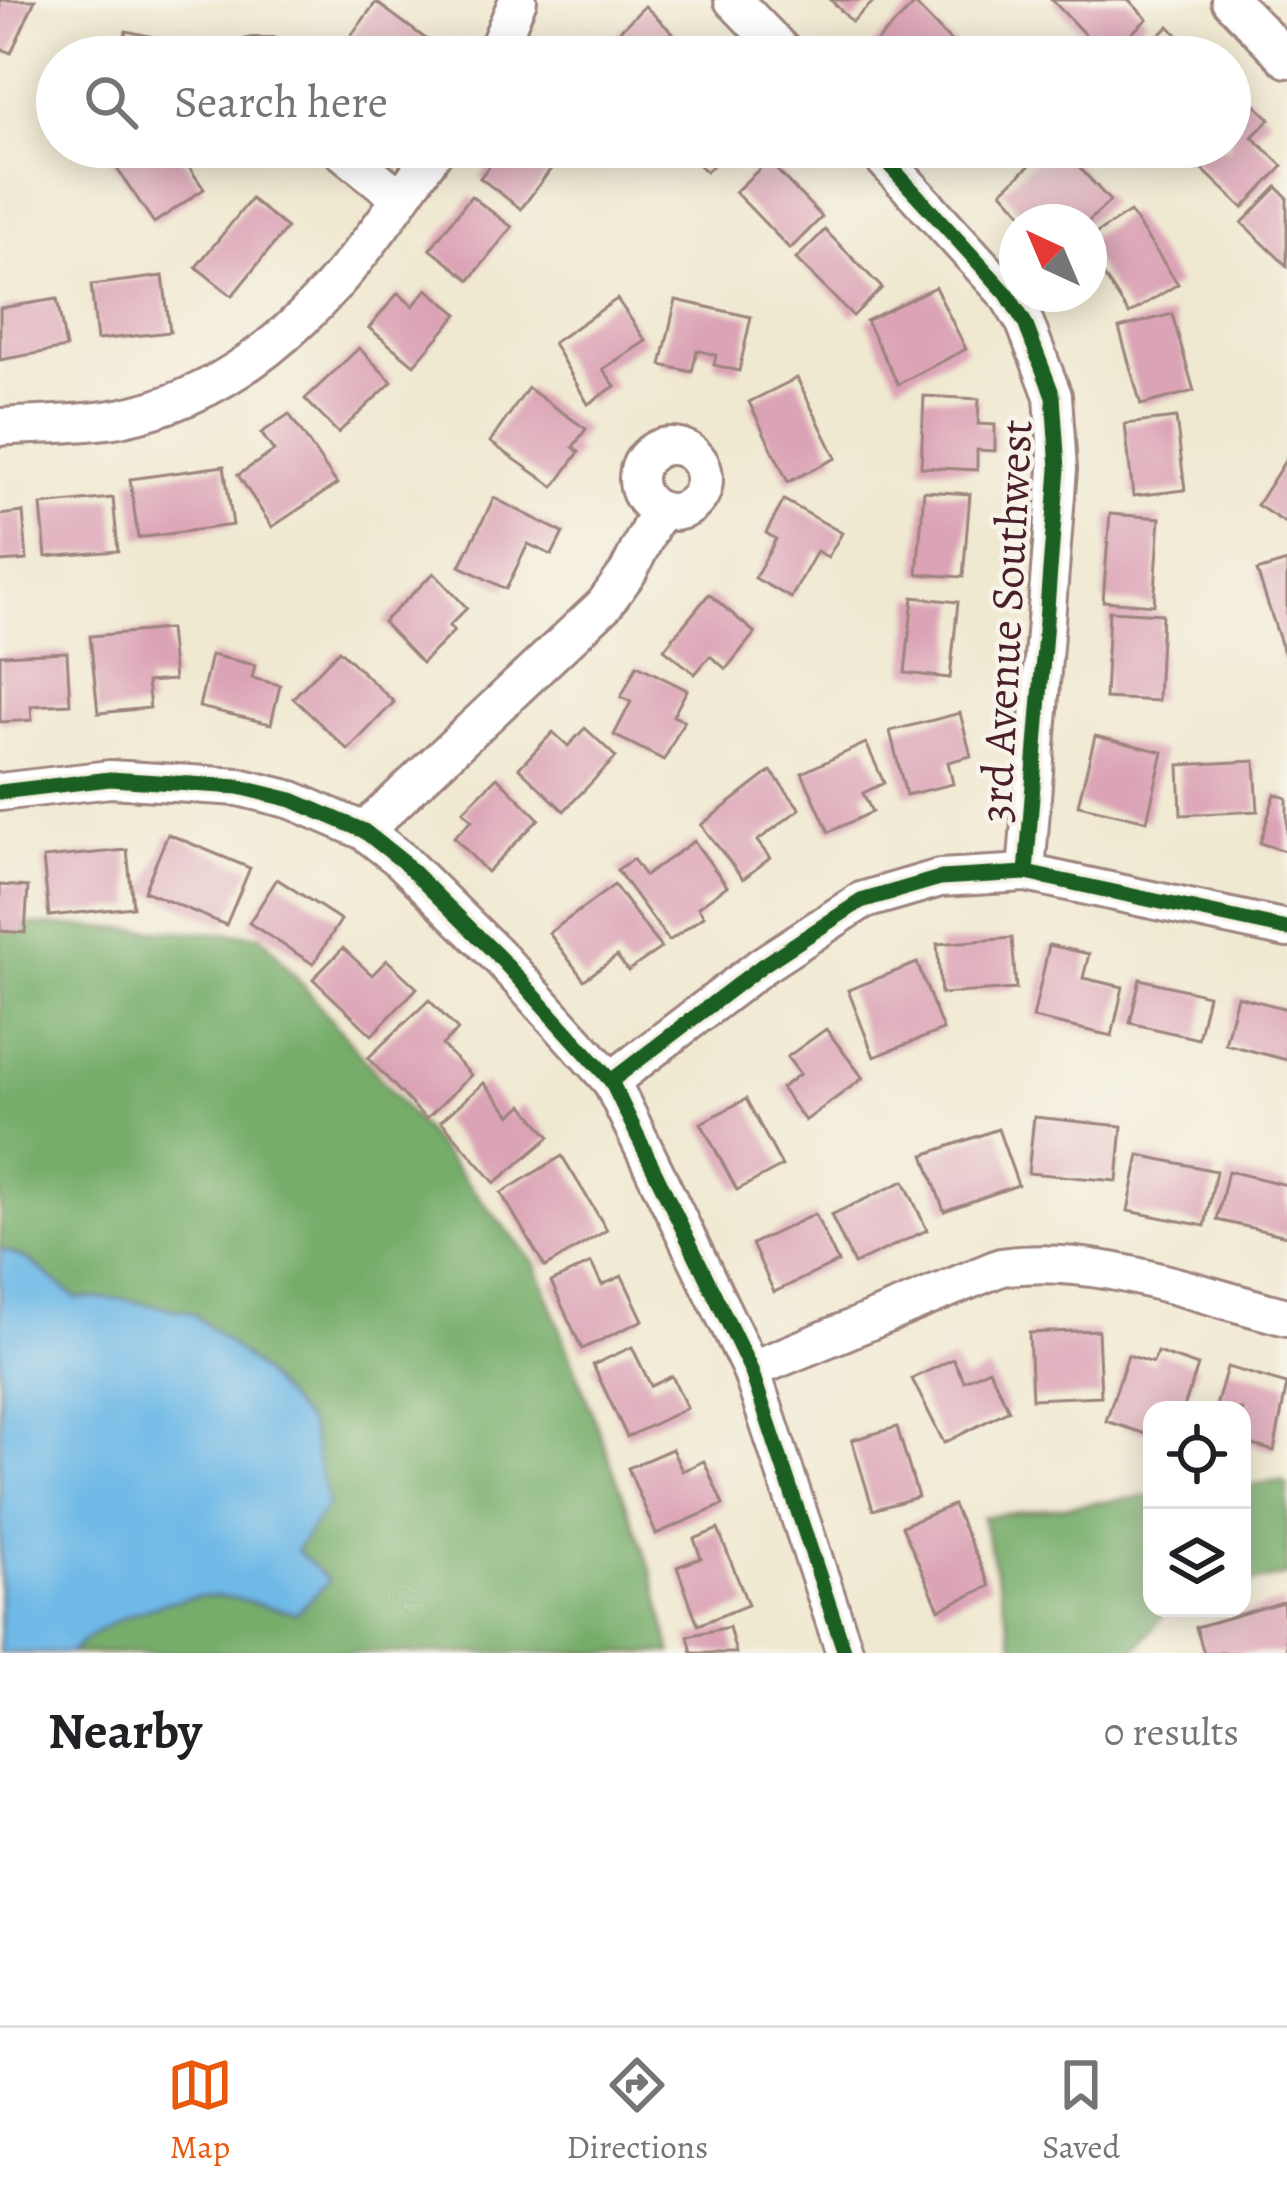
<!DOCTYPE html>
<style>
body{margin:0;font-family:Alegreya,serif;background:#f2f2f2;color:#202124}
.controls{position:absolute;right:36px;bottom:36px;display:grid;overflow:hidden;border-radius:24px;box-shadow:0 6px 30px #0003}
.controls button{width:108px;height:108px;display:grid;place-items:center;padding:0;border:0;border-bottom:3px solid #e0e0e0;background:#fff;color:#202124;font:60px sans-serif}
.compass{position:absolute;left:999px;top:204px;width:108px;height:108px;border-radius:50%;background:#fff;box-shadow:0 6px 30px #0003;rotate:316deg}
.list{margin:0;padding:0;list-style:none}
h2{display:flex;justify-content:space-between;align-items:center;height:156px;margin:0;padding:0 48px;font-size:51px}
h2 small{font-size:39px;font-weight:400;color:#757577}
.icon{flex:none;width:66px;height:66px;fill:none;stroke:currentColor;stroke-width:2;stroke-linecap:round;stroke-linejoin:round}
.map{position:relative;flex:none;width:1287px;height:1653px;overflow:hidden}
.search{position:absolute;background:#fff;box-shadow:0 6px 30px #0003;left:36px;right:36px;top:36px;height:132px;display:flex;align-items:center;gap:30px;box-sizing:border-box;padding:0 42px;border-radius:66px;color:#757577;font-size:45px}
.sheet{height:372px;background:#fff}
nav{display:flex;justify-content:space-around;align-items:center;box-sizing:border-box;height:168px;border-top:3px solid #e0e0e0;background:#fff;font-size:33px;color:#757577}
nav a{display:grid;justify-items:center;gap:6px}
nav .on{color:#ea580c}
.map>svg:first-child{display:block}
.forest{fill:#76ad6b;stroke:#60664b;stroke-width:3}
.water{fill:#6eb9e7;stroke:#5c6c89;stroke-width:3}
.building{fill:#dba3b6}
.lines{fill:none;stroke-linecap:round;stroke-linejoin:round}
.minor-casing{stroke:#9d847e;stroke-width:42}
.minor{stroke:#fff;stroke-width:36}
.cycleway-casing{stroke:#f7f3e8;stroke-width:22}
.cycleway{stroke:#1b5e20;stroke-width:15}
.labels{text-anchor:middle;stroke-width:9;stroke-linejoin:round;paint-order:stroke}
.street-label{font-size:45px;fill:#4a1f2b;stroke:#f7f3e8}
</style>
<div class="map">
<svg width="1287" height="1653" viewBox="0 0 1287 1653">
<rect width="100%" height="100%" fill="#f7f3e8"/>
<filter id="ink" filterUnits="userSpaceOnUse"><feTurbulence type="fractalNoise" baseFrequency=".00833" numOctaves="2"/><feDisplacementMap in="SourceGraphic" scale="24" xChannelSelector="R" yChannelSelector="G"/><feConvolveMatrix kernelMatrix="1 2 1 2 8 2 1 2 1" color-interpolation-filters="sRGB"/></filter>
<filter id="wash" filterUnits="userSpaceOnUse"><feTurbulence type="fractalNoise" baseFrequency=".004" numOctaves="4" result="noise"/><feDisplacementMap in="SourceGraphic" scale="48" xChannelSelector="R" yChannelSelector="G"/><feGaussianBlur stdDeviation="2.7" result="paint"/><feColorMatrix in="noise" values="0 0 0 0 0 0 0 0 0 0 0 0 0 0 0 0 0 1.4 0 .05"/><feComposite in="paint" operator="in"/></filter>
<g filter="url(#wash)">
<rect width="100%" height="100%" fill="#f0e9d1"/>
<g class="forest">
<path d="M 0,923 L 261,935 L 536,1265 L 651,1569 L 672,1653 L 0,1653 Z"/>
<path d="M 1280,1481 L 1287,1484 L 1287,1576 L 1242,1584 L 1242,1486 Z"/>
<path d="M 1152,1496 L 1152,1608 L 1169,1608 L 1133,1653 L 1016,1653 L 982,1517 Z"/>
</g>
<path class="water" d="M 0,1248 L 30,1261 L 76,1298 L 123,1299 L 193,1313 L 255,1366 L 309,1425 L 328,1505 L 296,1550 L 329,1581 L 296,1613 C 270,1608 238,1596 211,1596 C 166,1597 101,1621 70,1653 L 0,1653 Z"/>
<g id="blocks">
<g class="building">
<path d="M 0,0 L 35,0 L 11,53 L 0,48 Z"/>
<path d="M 831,0 L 875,0 L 852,22 Z"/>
<path d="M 1052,0 L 1129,0 L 1147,19 L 1106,57 Z"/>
<path d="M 376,2 L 430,42 L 419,57 L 370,57 L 348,40 Z"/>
<path d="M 915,4 L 966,57 L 886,57 L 874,44 Z"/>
<path d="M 645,6 L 697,57 L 623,57 L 608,42 Z"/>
<path d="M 1169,26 L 1198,57 L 1138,57 Z"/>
<path d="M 126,31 L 167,40 L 163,57 L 121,57 Z"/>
<path d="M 1239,89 L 1270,119 L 1252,137 L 1283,166 L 1243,208 L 1179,147 L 1230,147 L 1230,98 Z"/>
<path d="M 124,147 L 175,147 L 204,189 L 154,223 L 109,157 Z"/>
<path d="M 503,147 L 565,150 L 521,209 L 480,178 Z"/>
<path d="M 680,147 L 731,147 L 706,172 Z"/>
<path d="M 1050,147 L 1061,147 L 1110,201 L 1088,222 L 1062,222 L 1047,205 L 1029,221 L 1002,191 Z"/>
<path d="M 768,161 L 822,217 L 790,249 L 735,192 Z"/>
<path d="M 1277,187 L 1287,197 L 1287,266 L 1242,223 Z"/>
<path d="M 471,196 L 512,227 L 470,280 L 430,249 Z"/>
<path d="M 251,199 L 287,228 L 232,296 L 196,267 Z"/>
<path d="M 1130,212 L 1178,284 L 1129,314 L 1089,253 L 1089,238 Z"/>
<path d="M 825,230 L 882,288 L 853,316 L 796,259 Z"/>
<path d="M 163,276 L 170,332 L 97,340 L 91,285 Z"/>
<path d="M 935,287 L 966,349 L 898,384 L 866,321 Z"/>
<path d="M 427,289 L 458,314 L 414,365 L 369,328 L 398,293 L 413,306 Z"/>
<path d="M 57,299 L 66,348 L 0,360 L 0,308 Z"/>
<path d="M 617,299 L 646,341 L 603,369 L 615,386 L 588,404 L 553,343 Z"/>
<path d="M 676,300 L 751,317 L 739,371 L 714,365 L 716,355 L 697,350 L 692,372 L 661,365 Z"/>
<path d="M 1172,314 L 1194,391 L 1141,405 L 1119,328 Z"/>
<path d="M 359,348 L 392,382 L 338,433 L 305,399 Z"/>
<path d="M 797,378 L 836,458 L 788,482 L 749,402 Z"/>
<path d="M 528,388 L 586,429 L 573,447 L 579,452 L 554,487 L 490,442 Z"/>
<path d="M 924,396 L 979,399 L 978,424 L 995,425 L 995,451 L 977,450 L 977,470 L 921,467 Z"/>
<path d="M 289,414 L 337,484 L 272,527 L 238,475 L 274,451 L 261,433 Z"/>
<path d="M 1176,418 L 1185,490 L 1133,496 L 1125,424 Z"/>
<path d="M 1287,458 L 1287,524 L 1257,505 Z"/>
<path d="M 224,466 L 233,525 L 138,538 L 130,479 Z"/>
<path d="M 924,491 L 970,494 L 963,577 L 917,574 Z"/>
<path d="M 113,498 L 118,551 L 46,557 L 41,505 Z"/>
<path d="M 494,498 L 563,533 L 552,555 L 528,544 L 506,589 L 460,566 Z"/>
<path d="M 784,500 L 842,533 L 828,557 L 817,551 L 791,598 L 755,578 L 776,539 L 766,533 Z"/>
<path d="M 23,512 L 27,560 L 0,562 L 0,515 Z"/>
<path d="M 1110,514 L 1160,518 L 1154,605 L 1103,601 Z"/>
<path d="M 1287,562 L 1287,659 L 1286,659 L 1257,571 Z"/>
<path d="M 434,573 L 467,608 L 449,626 L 454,631 L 422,663 L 383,622 Z"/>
<path d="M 709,594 L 755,633 L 726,669 L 710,656 L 695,674 L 664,649 Z"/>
<path d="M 913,597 L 958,602 L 950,678 L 905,673 Z"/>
<path d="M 1109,611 L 1162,614 L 1158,701 L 1105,698 Z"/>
<path d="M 169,629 L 174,680 L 147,682 L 150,708 L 98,713 L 90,636 Z"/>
<path d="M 339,650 L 394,702 L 348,750 L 293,698 Z"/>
<path d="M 67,652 L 70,704 L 31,706 L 32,720 L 0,722 L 0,655 Z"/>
<path d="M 211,655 L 255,665 L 252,678 L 280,685 L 271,724 L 199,707 Z"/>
<path d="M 637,665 L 687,690 L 673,716 L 684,721 L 664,760 L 614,735 L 631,702 L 621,697 Z"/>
<path d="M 960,713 L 971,756 L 948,762 L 953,784 L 906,795 L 890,731 Z"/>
<path d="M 585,728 L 616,757 L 564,811 L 519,768 L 553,732 L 568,746 Z"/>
<path d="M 1095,736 L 1163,752 L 1147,821 L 1078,805 Z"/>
<path d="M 866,743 L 884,783 L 863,793 L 872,812 L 829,832 L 802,773 Z"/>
<path d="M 1255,761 L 1258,811 L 1181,815 L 1179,765 Z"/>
<path d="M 771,771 L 800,809 L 757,841 L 770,858 L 743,879 L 701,825 Z"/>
<path d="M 497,777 L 539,819 L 487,872 L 454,837 L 472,820 L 463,811 Z"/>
<path d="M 1275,794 L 1287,798 L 1287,852 L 1260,843 Z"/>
<path d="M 168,834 L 250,868 L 226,925 L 144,891 Z"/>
<path d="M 694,841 L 727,886 L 698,907 L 704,916 L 669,941 L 617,870 L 633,859 L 645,876 Z"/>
<path d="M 127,850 L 133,907 L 49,916 L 43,858 Z"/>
<path d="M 277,879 L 341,920 L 313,964 L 249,923 Z"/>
<path d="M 0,885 L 28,887 L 25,933 L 0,931 Z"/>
<path d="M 614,885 L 661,948 L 628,971 L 617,956 L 584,980 L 549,933 Z"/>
<path d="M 1012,938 L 1016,989 L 941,994 L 937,944 Z"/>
<path d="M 1049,945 L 1089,954 L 1083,978 L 1123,987 L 1112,1036 L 1033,1018 Z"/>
<path d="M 343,948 L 372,975 L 387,960 L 417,988 L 372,1035 L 313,979 Z"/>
<path d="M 917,963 L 943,1030 L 874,1057 L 848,990 Z"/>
<path d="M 1140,979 L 1208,995 L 1198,1039 L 1130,1023 Z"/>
<path d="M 1237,996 L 1287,1009 L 1287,1060 L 1225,1044 Z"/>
<path d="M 429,1000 L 458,1030 L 442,1045 L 471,1075 L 426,1119 L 368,1058 Z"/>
<path d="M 826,1029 L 863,1078 L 805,1121 L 781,1088 L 800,1074 L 787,1057 Z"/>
<path d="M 484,1083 L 511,1115 L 523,1105 L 550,1137 L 495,1183 L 441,1121 Z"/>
<path d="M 746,1099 L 782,1166 L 737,1190 L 701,1123 Z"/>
<path d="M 1034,1117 L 1122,1126 L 1117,1181 L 1028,1173 Z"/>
<path d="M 998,1129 L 1018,1185 L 944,1211 L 924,1155 Z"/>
<path d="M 1139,1155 L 1216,1171 L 1205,1226 L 1128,1211 Z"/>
<path d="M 562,1156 L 607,1230 L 545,1267 L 501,1193 Z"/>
<path d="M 1228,1171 L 1287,1185 L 1287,1236 L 1217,1220 Z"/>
<path d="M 904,1181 L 927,1230 L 854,1264 L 831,1215 Z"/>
<path d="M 815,1214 L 838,1262 L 774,1292 L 752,1244 Z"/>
<path d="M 591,1263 L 602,1285 L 622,1276 L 643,1320 L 582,1349 L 551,1282 Z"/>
<path d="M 1098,1330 L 1101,1396 L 1032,1399 L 1029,1333 Z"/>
<path d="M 632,1347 L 651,1386 L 672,1376 L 687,1408 L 627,1437 L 593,1365 Z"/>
<path d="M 1157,1352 L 1198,1366 L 1183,1410 L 1152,1410 L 1152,1436 L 1106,1421 L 1128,1355 L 1153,1363 Z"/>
<path d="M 953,1359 L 964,1381 L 989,1369 L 1009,1410 L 944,1443 L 912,1379 Z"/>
<path d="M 1227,1367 L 1287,1384 L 1274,1451 L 1242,1442 L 1242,1410 L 1215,1410 Z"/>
<path d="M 897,1427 L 918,1497 L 873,1510 L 852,1440 Z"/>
<path d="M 672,1449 L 682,1471 L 704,1461 L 723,1505 L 656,1534 L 628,1468 Z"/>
<path d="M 953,1505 L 990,1586 L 939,1609 L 902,1526 Z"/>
<path d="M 718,1529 L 748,1605 L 698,1625 L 677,1567 L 701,1558 L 694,1539 Z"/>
<path d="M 1283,1602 L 1287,1653 L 1204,1653 L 1196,1627 Z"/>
<path d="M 729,1627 L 736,1653 L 692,1653 L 688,1636 Z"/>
</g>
</g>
</g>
<g filter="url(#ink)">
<use href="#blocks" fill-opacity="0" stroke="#9d847e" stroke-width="3"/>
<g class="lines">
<defs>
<g id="minor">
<path d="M 733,0 L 788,57"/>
<path d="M 1230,0 L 1287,59"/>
<path d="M 253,57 L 275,57"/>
<path d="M 494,57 L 518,0"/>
<path d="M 337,147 L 398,196"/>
<path d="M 873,147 L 1007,294 L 1025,323 L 1053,396 L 1058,469 L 1026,873"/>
<path d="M 0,427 C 39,424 81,425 119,418 C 271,388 353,268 437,147"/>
<circle cx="671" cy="479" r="33"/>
<path d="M 0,792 L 110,779 L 239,787 L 292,800 L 364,831 L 401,860 L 501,959 L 611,1081 L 751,1370 L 845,1653"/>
<path d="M 364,831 L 604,605 L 628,572 L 659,510"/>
<path d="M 611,1081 L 763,965 L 861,901 L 940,878 L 1026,873 L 1287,929"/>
<path d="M 751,1370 L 1001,1267 C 1096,1253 1195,1294 1287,1317"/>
</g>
</defs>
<use href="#minor" class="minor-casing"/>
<use href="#minor" class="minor"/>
<defs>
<g id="cycleway">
<path d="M 873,147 L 1007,294 L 1025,323 L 1053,396 L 1058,469 L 1026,873"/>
<path d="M 0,792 L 110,779 L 239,787 L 292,800 L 364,831 L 401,860 L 501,959 L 611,1081 L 751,1370 L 845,1653"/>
<path d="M 611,1081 L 763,965 L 861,901 L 940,878 L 1026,873 L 1287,929"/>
</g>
</defs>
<use href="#cycleway" class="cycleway-casing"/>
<use href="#cycleway" class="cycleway"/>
</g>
</g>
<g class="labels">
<g class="street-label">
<text transform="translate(1005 621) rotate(-87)" y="16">3rd Avenue Southwest</text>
</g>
</g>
</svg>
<div class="controls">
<button><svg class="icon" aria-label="locate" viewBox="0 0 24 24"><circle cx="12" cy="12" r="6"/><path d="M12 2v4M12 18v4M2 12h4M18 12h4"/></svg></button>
<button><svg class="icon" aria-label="layers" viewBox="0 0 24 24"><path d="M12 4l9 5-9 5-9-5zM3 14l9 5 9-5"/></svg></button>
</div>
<svg class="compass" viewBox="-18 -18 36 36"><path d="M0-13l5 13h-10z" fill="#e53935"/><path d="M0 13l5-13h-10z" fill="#757577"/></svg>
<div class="search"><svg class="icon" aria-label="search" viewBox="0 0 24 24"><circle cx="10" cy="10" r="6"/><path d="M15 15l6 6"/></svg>Search here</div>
</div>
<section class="sheet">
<h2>Nearby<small>0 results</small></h2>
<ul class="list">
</ul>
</section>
<nav>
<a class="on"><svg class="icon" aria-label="map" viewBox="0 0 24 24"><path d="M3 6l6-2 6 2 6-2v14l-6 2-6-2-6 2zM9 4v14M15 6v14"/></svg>Map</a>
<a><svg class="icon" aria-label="directions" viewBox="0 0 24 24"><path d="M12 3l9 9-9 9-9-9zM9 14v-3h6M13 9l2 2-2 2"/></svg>Directions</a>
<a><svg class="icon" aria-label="saved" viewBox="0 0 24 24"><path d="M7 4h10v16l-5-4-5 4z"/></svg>Saved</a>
</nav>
